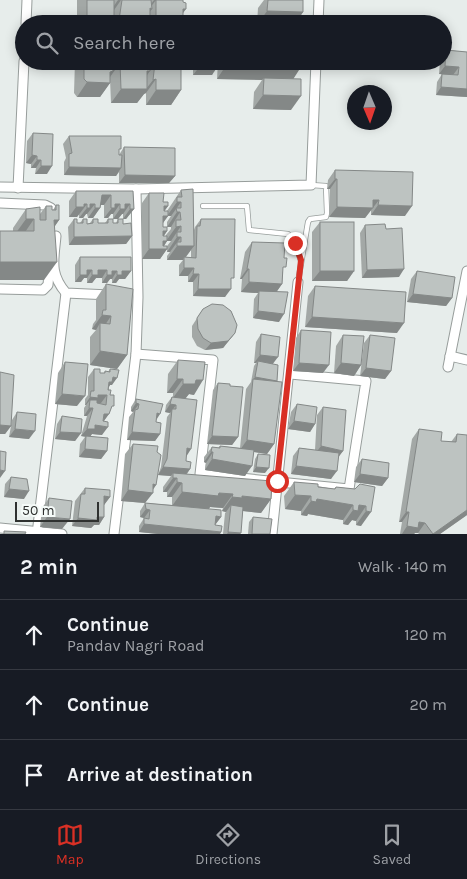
<!DOCTYPE html>
<meta charset="utf-8">
<style>
body{margin:0;font-family:Karla,sans-serif;background:#20242c;color:#f1f3f6}
.compass{position:absolute;left:347px;top:85px;width:45px;height:45px;border-radius:50%;background:#171b24;box-shadow:0 2px 12px #0003;rotate:178deg}
.scale{position:absolute;left:15px;bottom:12px;width:84px;box-sizing:border-box;padding-left:5px;border:2px solid #2f3130;border-top:0;font-size:14px;line-height:18px;white-space:nowrap;color:#2f3130;-webkit-text-stroke:4px #f4faf8;paint-order:stroke}
.stop{position:absolute;width:15px;height:15px;margin:-11px;border:4px solid #d93025;border-radius:50%;background:#fff}
.stop.end{background:#d93025;border-color:#fff;box-shadow:0 1px 5px #0008}
.list{margin:0;padding:0;list-style:none}
h2{display:flex;justify-content:space-between;align-items:center;height:65px;margin:0;padding:0 20px;font-size:21px}
h2 small{font-size:16px;font-weight:400;color:#9ea1a6}
.list li{display:grid;grid-template-columns:32px 1fr auto;gap:15px;align-items:center;box-sizing:border-box;height:70px;padding:0 20px;border-top:1px solid #363941}
.list b{display:block;font-size:19px;white-space:nowrap}
.list p{margin:0;font-size:16px;white-space:nowrap;color:#9ea1a6}
.list em{font-size:16px;font-style:normal;color:#9ea1a6}
.icon{flex:none;width:28px;height:28px;fill:none;stroke:currentColor;stroke-width:2;stroke-linecap:round;stroke-linejoin:round}
.map{position:relative;flex:none;width:467px;height:534px;overflow:hidden}
.search{position:absolute;background:#171b24;box-shadow:0 2px 12px #0003;left:15px;right:15px;top:15px;height:55px;display:flex;align-items:center;gap:12px;box-sizing:border-box;padding:0 18px;border-radius:28px;color:#9ea1a6;font-size:19px}
.sheet{height:275px;background:#171b24}
nav{display:flex;justify-content:space-around;align-items:center;box-sizing:border-box;height:70px;border-top:1px solid #363941;background:#171b24;font-size:14px;color:#9ea1a6}
nav a{display:grid;justify-items:center;gap:2px}
nav .on{color:#d93025}
.map>svg:first-child{display:block}
.lines{fill:none;stroke-linecap:round;stroke-linejoin:round}
.service-casing{stroke:#979d9b;stroke-width:6}
.minor-casing{stroke:#979d9b;stroke-width:11}
.service{stroke:#fff;stroke-width:4.5}
.minor{stroke:#fff;stroke-width:9}
.wall{fill:#a3a8a6;fill-rule:evenodd}
.shaded-wall{fill:#848887}
.building{fill:#bdc3c1;stroke:#848887}
.route{stroke:#d93025;stroke-width:6}
</style>
<div class="map">
<svg width="467" height="534" viewBox="0 0 467 534">
<rect width="100%" height="100%" fill="#e7edeb"/>
<g class="lines">
<defs>
<g id="service">
<path d="M 203,206 L 247,206 L 249,230 L 288,234 L 295,243 L 301,261"/>
<path d="M 298,282 L 308,222 L 310,219 L 326,217 L 327,213 L 326,186 L 311,185"/>
</g>
<g id="minor">
<path d="M 26,24 L 27,0"/>
<path d="M 318,24 L 319,0"/>
<path d="M 0,187 L 136,189 L 311,185 L 316,61"/>
<path d="M 18,188 L 24,61"/>
<path d="M 0,203 L 45,205 L 51,208 L 52,213"/>
<path d="M 56,236 C 54,260 49,273 66,293 L 110,295"/>
<path d="M 0,289 L 43,290 L 48,285 L 50,261"/>
<path d="M 136,354 L 213,360 L 200,474 L 349,489 L 366,381 L 290,374"/>
<path d="M 450,356 L 467,360"/>
<path d="M 448,367 L 467,271"/>
<path d="M 0,528 L 62,534"/>
<path d="M 37,534 L 66,293"/>
<path d="M 114,534 L 136,354 L 138,297 L 136,189"/>
<path d="M 272,534 L 298,282"/>
</g>
</defs>
<use href="#service" class="service-casing"/>
<use href="#minor" class="minor-casing"/>
<use href="#service" class="service"/>
<use href="#minor" class="minor"/>
</g>
<g class="wall">
<path d="M 77,0 L 183,0 L 183,13 L 180,24 L 146,24 L 146,23 L 145,24 L 77,24 Z"/>
<path d="M 264,0 L 303,0 L 303,12 L 295,24 L 228,24 L 229,23 L 257,24 L 258,8 Z"/>
<path d="M 446,50 L 467,52 L 467,97 L 436,95 L 437,82 L 442,74 L 439,74 L 440,61 L 443,61 L 443,54 Z"/>
<path d="M 75,61 L 181,61 L 181,90 L 171,105 L 146,105 L 146,93 L 144,94 L 137,103 L 111,103 L 110,79 L 110,83 L 100,97 L 77,97 L 74,93 Z"/>
<path d="M 193,61 L 216,61 L 212,75 L 193,75 Z"/>
<path d="M 218,61 L 302,61 L 293,79 L 291,110 L 253,109 L 254,92 L 262,80 L 217,79 Z"/>
<path d="M 33,133 L 47,174 L 35,174 L 36,168 L 31,168 L 31,164 L 26,163 L 27,141 Z"/>
<path d="M 69,136 L 119,153 L 119,155 L 124,147 L 175,176 L 169,183 L 119,183 L 119,172 L 116,176 L 64,175 L 64,162 L 66,158 L 63,144 Z"/>
<path d="M 335,170 L 405,216 L 371,215 L 371,210 L 365,218 L 329,217 L 330,189 L 327,189 L 328,180 Z"/>
<path d="M 181,190 L 194,230 L 195,227 L 201,219 L 231,283 L 225,297 L 193,296 L 193,282 L 188,282 L 188,276 L 179,276 L 179,265 L 183,260 L 167,260 L 167,256 L 170,252 L 167,252 L 167,249 L 160,259 L 142,259 L 142,203 L 149,193 L 168,206 L 164,211 L 167,211 ZM 168,216 L 171,216 L 167,222 L 167,227 L 171,227 L 171,229 L 166,235 L 166,236 L 164,236 L 167,231 L 163,227 L 163,223 ZM 167,241 L 171,241 L 167,246 L 164,246 ZM 191,250 L 191,258 L 186,257 Z"/>
<path d="M 76,191 L 133,191 L 134,209 L 126,219 L 123,219 L 123,214 L 122,214 L 118,219 L 113,219 L 113,214 L 111,214 L 108,218 L 104,218 L 104,205 L 101,205 L 100,208 L 93,218 L 88,218 L 87,214 L 86,214 L 83,218 L 79,218 L 79,214 L 77,217 L 69,217 L 69,201 Z"/>
<path d="M 56,205 L 59,220 L 55,226 L 44,280 L 13,231 L 13,228 L 26,209 L 40,214 L 46,206 L 53,210 Z"/>
<path d="M 74,219 L 77,223 L 80,223 L 83,219 L 87,224 L 90,223 L 93,219 L 98,223 L 105,223 L 108,219 L 113,223 L 116,223 L 118,219 L 123,224 L 132,236 L 126,244 L 69,245 L 68,227 Z"/>
<path d="M 320,222 L 354,271 L 347,281 L 312,281 L 312,232 Z"/>
<path d="M 365,225 L 386,229 L 399,277 L 362,278 L 360,233 Z"/>
<path d="M 252,242 L 283,272 L 282,284 L 277,291 L 279,322 L 253,318 L 254,299 L 258,293 L 241,292 L 242,279 L 240,279 L 245,252 Z"/>
<path d="M 80,257 L 131,271 L 125,279 L 119,279 L 116,283 L 112,283 L 112,279 L 110,279 L 107,283 L 102,283 L 102,278 L 96,278 L 92,283 L 87,283 L 87,278 L 84,278 L 81,282 L 75,282 L 75,265 Z"/>
<path d="M 417,271 L 452,298 L 446,306 L 407,302 L 411,279 Z"/>
<path d="M 106,284 L 127,355 L 117,369 L 90,365 L 90,337 L 96,330 L 92,329 L 93,324 L 96,320 L 96,299 Z"/>
<path d="M 315,286 L 397,333 L 305,327 L 308,296 Z"/>
<path d="M 203,309 L 235,333 L 223,348 L 205,350 L 197,346 L 192,337 L 192,326 Z"/>
<path d="M 301,330 L 323,373 L 293,371 L 296,338 Z"/>
<path d="M 261,334 L 273,364 L 276,381 L 274,444 L 267,454 L 254,452 L 245,476 L 205,470 L 206,463 L 204,462 L 204,457 L 212,447 L 218,448 L 220,446 L 240,448 L 246,389 L 251,382 L 254,366 L 256,363 L 254,363 L 256,342 Z"/>
<path d="M 343,335 L 361,365 L 354,376 L 334,373 L 336,346 Z"/>
<path d="M 370,335 L 391,371 L 385,379 L 360,376 L 364,343 Z"/>
<path d="M 178,360 L 194,395 L 189,394 L 185,399 L 186,461 L 190,469 L 187,474 L 271,499 L 261,513 L 243,511 L 240,534 L 223,534 L 225,513 L 226,512 L 222,511 L 223,508 L 210,507 L 209,509 L 221,517 L 215,525 L 221,532 L 220,534 L 158,534 L 139,532 L 139,526 L 144,518 L 140,517 L 140,511 L 145,503 L 121,501 L 125,454 L 133,444 L 157,452 L 156,485 L 145,503 L 172,505 L 172,497 L 167,497 L 167,492 L 163,492 L 163,487 L 171,476 L 158,475 L 161,467 L 167,417 L 170,413 L 165,412 L 166,405 L 172,397 L 173,397 L 173,393 L 167,393 L 168,374 Z"/>
<path d="M 65,362 L 77,406 L 55,404 L 58,373 Z"/>
<path d="M 94,369 L 100,373 L 104,373 L 105,371 L 108,372 L 110,369 L 112,385 L 110,385 L 109,387 L 110,412 L 104,421 L 102,435 L 92,434 L 90,436 L 107,451 L 101,459 L 79,457 L 80,444 L 85,437 L 81,436 L 87,416 L 84,416 L 84,408 L 86,405 L 85,405 L 85,399 L 88,395 L 88,377 Z"/>
<path d="M 0,372 L 11,426 L 12,420 L 17,412 L 29,439 L 9,437 L 11,426 L 5,434 L 0,434 Z"/>
<path d="M 218,383 L 230,386 L 238,437 L 232,445 L 207,444 L 213,390 Z"/>
<path d="M 136,399 L 156,420 L 156,422 L 160,434 L 155,441 L 127,440 L 129,417 L 133,412 L 131,411 L 131,407 Z"/>
<path d="M 297,404 L 315,424 L 310,432 L 288,429 L 291,412 Z"/>
<path d="M 323,407 L 343,451 L 339,456 L 331,479 L 291,474 L 293,456 L 299,448 L 315,450 L 317,415 Z"/>
<path d="M 62,416 L 81,433 L 75,441 L 55,439 L 57,424 Z"/>
<path d="M 419,429 L 441,441 L 451,442 L 457,434 L 467,515 L 440,534 L 419,534 L 418,533 L 415,533 L 414,534 L 400,534 L 402,522 L 399,522 L 412,439 Z"/>
<path d="M 258,454 L 265,473 L 253,472 L 255,459 Z"/>
<path d="M 362,459 L 388,478 L 382,486 L 354,482 L 356,467 Z"/>
<path d="M 11,477 L 24,499 L 4,497 L 5,484 Z"/>
<path d="M 294,482 L 334,489 L 336,487 L 355,489 L 375,487 L 361,526 L 356,525 L 356,521 L 352,520 L 348,525 L 343,524 L 343,520 L 308,514 L 307,516 L 301,515 L 301,511 L 285,509 L 284,496 Z"/>
<path d="M 85,488 L 110,497 L 104,505 L 104,517 L 99,525 L 94,525 L 91,528 L 72,526 L 75,501 Z"/>
<path d="M 49,498 L 62,529 L 40,527 L 42,508 Z"/>
<path d="M 253,517 L 270,534 L 248,534 L 249,522 Z"/>
</g>
<g class="shaded-wall">
<path d="M 118,0 L 121,0 L 112,13 L 109,13 Z"/>
<path d="M 154,0 L 156,0 L 150,8 L 152,9 L 144,20 L 148,16 L 150,16 L 145,24 L 117,24 L 119,20 L 144,14 Z"/>
<path d="M 183,9 L 186,9 L 178,20 L 183,20 L 180,24 L 153,24 L 156,21 Z"/>
<path d="M 267,11 L 303,12 L 295,24 L 258,24 Z"/>
<path d="M 91,21 L 114,21 L 112,24 L 91,24 L 91,23 L 89,24 Z"/>
<path d="M 118,63 L 120,63 L 110,77 L 110,83 L 100,97 L 77,97 L 87,82 L 111,72 Z"/>
<path d="M 153,63 L 155,63 L 140,86 L 137,85 Z"/>
<path d="M 227,64 L 301,67 L 292,81 L 264,78 L 262,80 L 217,79 Z"/>
<path d="M 445,66 L 459,67 L 453,75 L 439,74 Z"/>
<path d="M 216,69 L 212,75 L 193,75 L 197,70 Z"/>
<path d="M 156,79 L 146,93 L 144,94 L 137,103 L 111,103 L 121,89 L 146,89 L 153,80 Z"/>
<path d="M 441,87 L 467,89 L 467,97 L 436,95 Z"/>
<path d="M 156,90 L 181,90 L 171,105 L 146,105 Z"/>
<path d="M 263,95 L 301,96 L 291,110 L 253,109 Z"/>
<path d="M 32,155 L 37,156 L 31,164 L 26,163 Z"/>
<path d="M 37,160 L 41,160 L 36,168 L 31,168 Z"/>
<path d="M 41,166 L 52,166 L 47,174 L 35,174 Z"/>
<path d="M 69,167 L 121,168 L 116,176 L 64,175 Z"/>
<path d="M 125,175 L 175,176 L 169,183 L 119,183 Z"/>
<path d="M 335,179 L 337,179 L 330,189 L 327,189 Z"/>
<path d="M 102,195 L 111,195 L 104,205 L 95,205 Z"/>
<path d="M 373,200 L 379,200 L 365,218 L 329,217 L 337,207 Z"/>
<path d="M 177,202 L 181,202 L 171,216 L 167,216 Z"/>
<path d="M 84,204 L 87,204 L 77,217 L 69,217 L 76,207 Z"/>
<path d="M 90,204 L 95,204 L 87,214 L 86,214 L 83,218 L 79,218 Z"/>
<path d="M 115,204 L 120,204 L 113,214 L 111,214 L 108,218 L 104,218 Z"/>
<path d="M 125,204 L 130,204 L 123,214 L 122,214 L 118,219 L 113,219 L 120,209 Z"/>
<path d="M 378,205 L 412,206 L 405,216 L 371,215 Z"/>
<path d="M 164,206 L 168,206 L 161,216 Z"/>
<path d="M 95,208 L 100,208 L 93,218 L 88,218 Z"/>
<path d="M 130,209 L 134,209 L 126,219 L 123,219 Z"/>
<path d="M 177,212 L 180,212 L 171,227 L 167,227 Z"/>
<path d="M 163,216 L 168,216 L 160,227 Z"/>
<path d="M 26,219 L 34,219 L 21,238 L 13,237 Z"/>
<path d="M 54,220 L 59,220 L 46,239 Z"/>
<path d="M 181,226 L 171,241 L 166,241 L 176,227 Z"/>
<path d="M 163,231 L 167,231 L 160,241 Z"/>
<path d="M 132,236 L 126,244 L 69,245 L 74,237 Z"/>
<path d="M 177,237 L 181,237 L 170,252 L 167,252 Z"/>
<path d="M 163,241 L 167,241 L 162,249 L 167,249 L 160,259 L 142,259 L 149,249 Z"/>
<path d="M 177,246 L 194,246 L 184,259 L 184,257 L 183,260 L 167,260 Z"/>
<path d="M 0,262 L 57,262 L 44,280 L 0,280 Z"/>
<path d="M 184,268 L 194,268 L 188,276 L 179,276 Z"/>
<path d="M 247,269 L 249,269 L 242,279 L 240,279 Z"/>
<path d="M 404,269 L 399,277 L 362,278 L 367,270 Z"/>
<path d="M 87,270 L 92,270 L 87,278 L 84,278 L 81,282 L 75,282 L 80,275 Z"/>
<path d="M 98,270 L 107,270 L 102,278 L 96,278 L 92,283 L 87,283 L 92,275 Z"/>
<path d="M 112,271 L 117,271 L 112,279 L 110,279 L 107,283 L 102,283 L 107,275 Z"/>
<path d="M 122,271 L 131,271 L 125,279 L 119,279 L 116,283 L 112,283 L 117,275 Z"/>
<path d="M 320,271 L 354,271 L 347,281 L 312,281 Z"/>
<path d="M 193,274 L 199,274 L 193,282 L 188,282 Z"/>
<path d="M 249,282 L 282,284 L 275,294 L 259,291 L 258,293 L 241,292 Z"/>
<path d="M 198,289 L 231,289 L 225,297 L 193,296 Z"/>
<path d="M 413,294 L 452,298 L 446,306 L 407,302 Z"/>
<path d="M 258,311 L 284,314 L 279,322 L 253,318 Z"/>
<path d="M 102,315 L 111,316 L 101,331 L 100,323 L 96,330 L 92,329 Z"/>
<path d="M 312,317 L 404,323 L 397,333 L 305,327 Z"/>
<path d="M 235,333 L 223,348 L 205,350 L 211,343 Z"/>
<path d="M 100,351 L 127,355 L 117,369 L 90,365 Z"/>
<path d="M 260,355 L 278,357 L 272,365 L 258,361 L 256,363 L 254,363 Z"/>
<path d="M 299,363 L 329,365 L 323,373 L 293,371 Z"/>
<path d="M 341,363 L 361,365 L 354,376 L 334,373 Z"/>
<path d="M 366,368 L 391,371 L 385,379 L 360,376 Z"/>
<path d="M 113,377 L 117,378 L 112,385 L 110,385 L 107,390 L 104,390 Z"/>
<path d="M 255,377 L 277,381 L 273,386 L 253,380 Z"/>
<path d="M 177,379 L 183,379 L 173,393 L 167,393 Z"/>
<path d="M 196,380 L 203,380 L 194,395 L 189,394 L 185,399 L 173,398 L 183,384 Z"/>
<path d="M 62,394 L 85,396 L 77,406 L 55,404 Z"/>
<path d="M 98,395 L 107,395 L 101,403 L 95,403 L 90,400 L 86,405 L 85,405 L 90,397 Z"/>
<path d="M 136,403 L 139,404 L 133,412 L 131,411 Z"/>
<path d="M 170,404 L 176,405 L 170,413 L 165,412 Z"/>
<path d="M 89,408 L 93,408 L 87,416 L 84,416 Z"/>
<path d="M 157,413 L 160,414 L 155,422 Z"/>
<path d="M 104,414 L 109,414 L 103,422 Z"/>
<path d="M 294,421 L 315,424 L 310,432 L 288,429 Z"/>
<path d="M 0,425 L 11,426 L 5,434 L 0,434 Z"/>
<path d="M 95,425 L 108,427 L 102,435 L 92,434 L 90,437 L 81,436 L 87,429 Z"/>
<path d="M 15,429 L 35,431 L 29,439 L 9,437 Z"/>
<path d="M 60,432 L 81,433 L 75,441 L 55,439 Z"/>
<path d="M 132,432 L 160,434 L 155,441 L 127,440 Z"/>
<path d="M 212,436 L 238,437 L 232,445 L 207,444 Z"/>
<path d="M 247,440 L 274,444 L 267,454 L 240,450 Z"/>
<path d="M 321,446 L 343,451 L 337,459 L 315,454 Z"/>
<path d="M 187,448 L 191,449 L 186,457 Z"/>
<path d="M 85,449 L 107,451 L 101,459 L 79,457 Z"/>
<path d="M 211,452 L 213,452 L 206,463 L 204,462 Z"/>
<path d="M 212,459 L 252,466 L 245,476 L 205,470 Z"/>
<path d="M 296,466 L 337,471 L 331,479 L 291,474 Z"/>
<path d="M 163,467 L 190,469 L 184,477 L 173,473 L 171,476 L 158,475 Z"/>
<path d="M 256,467 L 269,468 L 265,473 L 253,472 Z"/>
<path d="M 0,470 L 5,471 L 0,478 Z"/>
<path d="M 360,474 L 388,478 L 382,486 L 354,482 Z"/>
<path d="M 173,478 L 177,478 L 167,492 L 163,492 Z"/>
<path d="M 177,482 L 182,483 L 172,497 L 167,497 Z"/>
<path d="M 153,484 L 156,485 L 151,492 L 153,493 L 145,503 L 121,501 L 128,490 Z"/>
<path d="M 9,489 L 29,491 L 24,499 L 4,497 Z"/>
<path d="M 182,492 L 219,493 L 233,494 L 223,508 L 210,507 L 208,510 L 172,506 Z"/>
<path d="M 295,495 L 311,496 L 301,511 L 285,509 Z"/>
<path d="M 104,496 L 110,497 L 104,505 Z"/>
<path d="M 242,496 L 271,499 L 261,513 L 234,510 L 231,505 L 226,512 L 222,511 L 232,497 Z"/>
<path d="M 317,499 L 353,505 L 343,520 L 308,514 L 307,516 L 301,515 L 311,501 Z"/>
<path d="M 359,505 L 366,506 L 356,521 L 352,520 L 348,525 L 343,524 L 353,510 Z"/>
<path d="M 146,509 L 150,510 L 144,518 L 140,517 Z"/>
<path d="M 467,510 L 467,515 L 440,534 L 433,534 Z"/>
<path d="M 366,511 L 371,512 L 361,526 L 356,525 Z"/>
<path d="M 406,512 L 409,512 L 402,522 L 399,522 Z"/>
<path d="M 216,516 L 221,517 L 215,525 Z"/>
<path d="M 47,517 L 70,519 L 62,529 L 40,527 Z"/>
<path d="M 97,517 L 104,517 L 99,525 L 94,525 L 91,528 L 72,526 L 78,518 Z"/>
<path d="M 419,522 L 425,523 L 418,533 L 415,533 L 414,534 L 402,534 L 407,526 Z"/>
<path d="M 144,524 L 221,532 L 220,534 L 158,534 L 139,532 Z"/>
<path d="M 228,532 L 241,533 L 240,534 L 227,534 Z"/>
</g>
<g class="building">
<path d="M 87,0 L 114,0 L 114,21 L 91,21 L 87,19 Z"/>
<path d="M 122,0 L 151,0 L 152,9 L 150,8 L 150,16 L 148,16 L 148,20 L 119,20 Z"/>
<path d="M 154,0 L 183,0 L 183,2 L 186,3 L 186,9 L 183,9 L 183,20 L 156,21 L 156,0 Z"/>
<path d="M 268,0 L 303,0 L 303,12 L 267,11 Z"/>
<rect x="91" y="23" width="18" height="1"/>
<path d="M 229,23 L 260,24 L 229,24 Z"/>
<path d="M 446,50 L 467,52 L 467,89 L 441,87 L 442,74 L 458,75 L 459,67 L 445,66 Z"/>
<path d="M 84,61 L 113,61 L 113,71 L 110,72 L 110,83 L 87,82 L 84,79 Z"/>
<path d="M 118,61 L 147,61 L 147,66 L 150,66 L 150,71 L 147,71 L 147,89 L 121,89 L 120,63 L 118,63 Z"/>
<path d="M 153,61 L 181,61 L 181,90 L 156,90 L 156,79 L 153,80 L 155,63 L 153,63 Z"/>
<path d="M 196,61 L 216,61 L 216,69 L 197,70 Z"/>
<path d="M 228,61 L 302,61 L 301,67 L 227,64 Z"/>
<path d="M 264,78 L 301,79 L 301,96 L 263,95 Z"/>
<path d="M 33,133 L 53,134 L 52,166 L 41,166 L 41,160 L 37,160 L 37,156 L 32,155 Z"/>
<path d="M 69,136 L 121,136 L 121,149 L 119,149 L 119,155 L 122,155 L 121,168 L 69,167 L 69,154 L 72,153 Z"/>
<path d="M 124,147 L 175,148 L 175,176 L 125,175 Z"/>
<path d="M 335,170 L 413,172 L 412,206 L 378,205 L 379,200 L 373,200 L 373,208 L 337,207 L 337,179 L 335,179 Z"/>
<path d="M 193,189 L 194,246 L 177,246 L 177,242 L 181,242 L 181,237 L 177,237 L 177,232 L 181,232 L 181,226 L 176,227 L 176,220 L 181,220 L 180,212 L 177,212 L 176,208 L 181,208 L 181,202 L 177,202 L 177,197 L 182,197 L 181,190 Z"/>
<path d="M 76,191 L 133,191 L 134,209 L 130,209 L 130,204 L 125,204 L 125,209 L 120,209 L 120,204 L 115,204 L 115,208 L 111,208 L 111,195 L 102,195 L 100,208 L 95,208 L 95,204 L 90,204 L 90,208 L 87,208 L 87,204 L 84,204 L 84,207 L 76,207 Z"/>
<path d="M 149,193 L 164,193 L 163,202 L 168,202 L 168,206 L 164,206 L 164,211 L 168,211 L 168,216 L 163,216 L 163,227 L 167,227 L 167,231 L 163,231 L 163,236 L 167,236 L 167,241 L 163,241 L 163,246 L 167,246 L 167,249 L 149,249 Z"/>
<path d="M 56,205 L 59,205 L 59,220 L 54,220 L 57,262 L 0,262 L 0,231 L 34,231 L 34,219 L 26,219 L 26,209 L 40,207 L 40,220 L 46,220 L 46,206 L 52,206 L 52,210 L 56,210 Z"/>
<path d="M 74,219 L 77,219 L 77,223 L 83,223 L 83,219 L 87,219 L 87,224 L 93,223 L 93,219 L 98,219 L 98,223 L 108,223 L 108,219 L 113,219 L 113,223 L 118,223 L 118,219 L 123,219 L 123,224 L 131,223 L 132,236 L 74,237 Z"/>
<path d="M 201,219 L 235,219 L 234,278 L 231,278 L 231,289 L 198,289 L 199,274 L 193,274 L 194,268 L 184,268 L 184,257 L 196,258 L 197,226 L 200,226 Z"/>
<rect x="320" y="222" width="34" height="49"/>
<path d="M 385,224 L 386,229 L 402,228 L 404,269 L 367,270 L 365,225 Z"/>
<path d="M 252,242 L 285,243 L 284,258 L 287,258 L 286,267 L 283,267 L 282,284 L 249,282 L 249,269 L 247,269 Z"/>
<path d="M 80,257 L 131,257 L 131,271 L 122,271 L 122,275 L 117,275 L 117,271 L 112,271 L 112,275 L 107,275 L 107,270 L 98,270 L 98,275 L 92,275 L 92,270 L 87,270 L 87,275 L 80,275 Z"/>
<path d="M 417,271 L 455,277 L 452,298 L 413,294 Z"/>
<path d="M 106,284 L 133,289 L 127,355 L 100,351 L 100,323 L 110,324 L 111,316 L 102,315 L 103,310 L 106,310 Z"/>
<path d="M 315,286 L 406,292 L 404,323 L 312,317 Z"/>
<path d="M 259,291 L 288,292 L 284,314 L 258,311 Z"/>
<path d="M 212,304 L 223,305 L 231,311 L 237,325 L 235,333 L 228,341 L 211,343 L 203,338 L 198,329 L 197,318 L 203,309 Z"/>
<path d="M 301,330 L 331,332 L 329,365 L 299,363 Z"/>
<path d="M 261,334 L 280,337 L 278,357 L 260,355 Z"/>
<path d="M 343,335 L 364,336 L 361,365 L 341,363 Z"/>
<path d="M 370,335 L 395,338 L 391,371 L 366,368 Z"/>
<path d="M 178,360 L 205,362 L 203,380 L 196,380 L 195,384 L 183,384 L 183,379 L 177,379 Z"/>
<path d="M 258,361 L 278,365 L 277,381 L 255,377 Z"/>
<path d="M 65,362 L 88,364 L 85,396 L 62,394 Z"/>
<path d="M 94,369 L 100,369 L 100,373 L 105,373 L 105,371 L 110,372 L 110,369 L 119,370 L 117,378 L 113,377 L 112,382 L 109,382 L 108,390 L 111,390 L 110,395 L 114,395 L 114,406 L 112,406 L 109,414 L 104,414 L 103,421 L 108,422 L 108,427 L 95,425 L 95,429 L 87,429 L 93,408 L 89,408 L 90,400 L 97,400 L 97,403 L 106,405 L 107,395 L 98,395 L 98,398 L 90,397 L 91,391 L 94,391 Z"/>
<path d="M 0,372 L 14,375 L 11,426 L 0,425 Z"/>
<path d="M 253,379 L 282,382 L 274,444 L 247,440 Z"/>
<path d="M 218,383 L 230,384 L 230,386 L 243,387 L 238,437 L 212,436 Z"/>
<path d="M 172,397 L 197,400 L 191,449 L 187,448 L 186,461 L 191,462 L 190,469 L 163,467 L 167,459 L 172,409 L 176,409 L 176,405 L 170,404 Z"/>
<path d="M 136,399 L 163,404 L 160,414 L 157,413 L 156,422 L 161,423 L 160,434 L 132,432 L 135,410 L 138,409 L 139,404 L 136,403 Z"/>
<path d="M 297,404 L 317,407 L 315,424 L 294,421 Z"/>
<path d="M 323,407 L 346,410 L 343,451 L 321,446 Z"/>
<path d="M 17,412 L 36,414 L 35,431 L 15,429 Z"/>
<path d="M 62,416 L 82,419 L 81,433 L 60,432 Z"/>
<path d="M 419,429 L 442,432 L 441,441 L 456,442 L 457,434 L 467,435 L 467,510 L 433,534 L 425,523 L 419,522 L 418,528 L 407,526 L 409,512 L 406,512 Z"/>
<path d="M 86,436 L 108,438 L 107,451 L 85,449 Z"/>
<path d="M 133,444 L 158,446 L 157,452 L 161,455 L 156,485 L 153,484 L 153,493 L 128,490 Z"/>
<path d="M 220,446 L 254,450 L 252,466 L 212,459 L 213,452 L 211,452 L 212,447 L 220,448 Z"/>
<path d="M 299,448 L 339,453 L 337,471 L 296,466 Z"/>
<path d="M 0,451 L 6,452 L 5,471 L 0,470 Z"/>
<path d="M 258,454 L 270,455 L 269,468 L 256,467 Z"/>
<path d="M 362,459 L 389,463 L 388,478 L 360,474 Z"/>
<path d="M 173,473 L 272,481 L 271,499 L 242,496 L 242,498 L 232,497 L 233,494 L 219,493 L 218,496 L 182,492 L 182,483 L 177,482 L 177,478 L 173,478 Z"/>
<path d="M 11,477 L 27,479 L 29,491 L 9,489 Z"/>
<path d="M 294,482 L 318,484 L 318,487 L 335,489 L 336,487 L 355,489 L 360,484 L 375,487 L 371,512 L 366,511 L 366,506 L 359,505 L 358,511 L 353,510 L 353,505 L 317,499 L 316,502 L 311,501 L 311,496 L 295,495 Z"/>
<path d="M 85,488 L 110,490 L 110,497 L 104,496 L 104,517 L 97,517 L 97,520 L 78,518 L 81,494 L 85,494 Z"/>
<path d="M 49,498 L 72,501 L 70,519 L 47,517 Z"/>
<path d="M 145,503 L 221,510 L 221,517 L 216,516 L 215,525 L 222,526 L 221,532 L 144,524 L 144,518 L 149,519 L 150,510 L 146,509 Z"/>
<path d="M 231,505 L 243,507 L 241,533 L 228,532 Z"/>
<path d="M 253,517 L 272,519 L 270,534 L 252,534 Z"/>
<path d="M 4,531 L 26,532 L 25,534 L 4,534 Z"/>
</g>
<g class="lines">
<path class="route" d="M 277,481 L 301,260 L 295,243"/>
</g>
</svg>
<svg class="compass" viewBox="-18 -18 36 36"><path d="M0-13l5 13h-10z" fill="#e53935"/><path d="M0 13l5-13h-10z" fill="#9ea1a6"/></svg>
<div class="scale">50 m</div>
<div class="stop" style="left:277px;top:481px"></div>
<div class="stop end" style="left:295px;top:243px"></div>
<div class="search"><svg class="icon" aria-label="search" viewBox="0 0 24 24"><circle cx="10" cy="10" r="6"/><path d="M15 15l6 6"/></svg>Search here</div>
</div>
<section class="sheet">
<h2>2 min<small>Walk · 140 m</small></h2>
<ul class="list">
<li><svg class="icon" aria-label="ahead" viewBox="0 0 24 24"><path d="M12 20V5M6 11l6-6 6 6"/></svg><div><b>Continue</b><p>Pandav Nagri Road</p></div><em>120 m</em></li>
<li><svg class="icon" aria-label="ahead" viewBox="0 0 24 24"><path d="M12 20V5M6 11l6-6 6 6"/></svg><div><b>Continue</b></div><em>20 m</em></li>
<li><svg class="icon" aria-label="arrive" viewBox="0 0 24 24"><path d="M6 21V4h12l-3 4 3 4H6"/></svg><div><b>Arrive at destination</b></div></li>
</ul>
</section>
<nav>
<a class="on"><svg class="icon" aria-label="map" viewBox="0 0 24 24"><path d="M3 6l6-2 6 2 6-2v14l-6 2-6-2-6 2zM9 4v14M15 6v14"/></svg>Map</a>
<a><svg class="icon" aria-label="directions" viewBox="0 0 24 24"><path d="M12 3l9 9-9 9-9-9zM9 14v-3h6M13 9l2 2-2 2"/></svg>Directions</a>
<a><svg class="icon" aria-label="saved" viewBox="0 0 24 24"><path d="M7 4h10v16l-5-4-5 4z"/></svg>Saved</a>
</nav>
